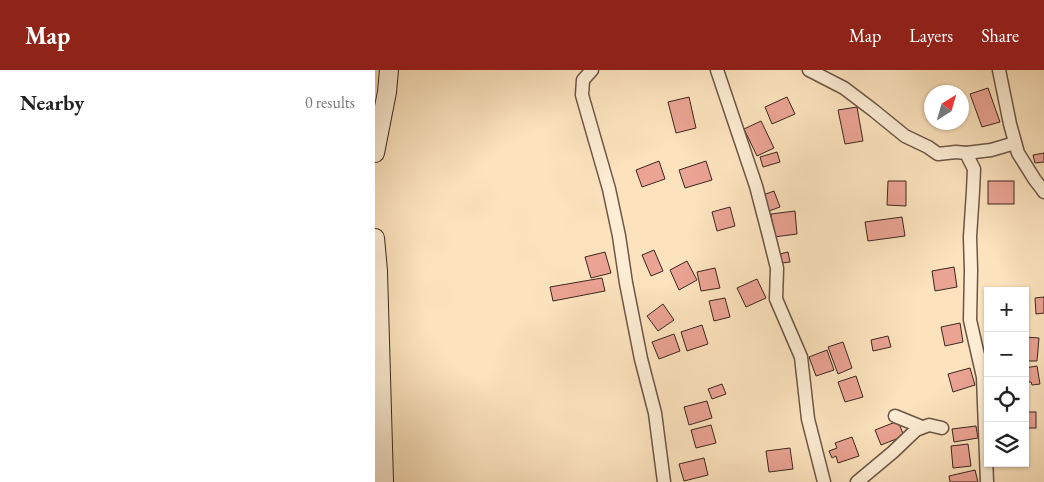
<!DOCTYPE html>
<meta charset="utf-8">
<style>
body{margin:0;font-family:"EB Garamond",serif;background:#f2f2f2;color:#222}
.controls{position:absolute;right:15px;bottom:15px;display:grid;overflow:hidden;border-radius:0px;box-shadow:0 1px 4px #0004}
.controls button{width:45px;height:45px;display:grid;place-items:center;padding:0;border:0;border-bottom:1px solid #e0e0e0;background:#fff;color:#222;font:25px sans-serif}
.compass{position:absolute;left:549px;top:15px;width:45px;height:45px;border-radius:50%;background:#fff;box-shadow:0 1px 4px #0004;rotate:37deg}
.list{margin:0;padding:0;list-style:none}
h2{display:flex;justify-content:space-between;align-items:center;height:65px;margin:0;padding:0 20px;font-size:21px}
h2 small{font-size:16px;font-weight:400;color:#767676}
.icon{flex:none;width:28px;height:28px;fill:none;stroke:currentColor;stroke-width:2;stroke-linecap:round;stroke-linejoin:round}
.map{position:relative;flex:none;width:669px;height:412px;overflow:hidden}
header{display:flex;align-items:center;gap:30px;box-sizing:border-box;height:70px;padding:0 25px;background:#8f2418;color:#fff}
header strong{font-size:24px}
nav{display:flex;gap:28px;margin-inline-start:auto;font-size:18px}
main{display:flex}
aside{flex:1;background:#fff}
.map>svg:first-child{display:block}
.building{fill:#eba394;stroke:#3c271e}
.lines{fill:none;stroke-linecap:round;stroke-linejoin:round}
.street-casing{stroke:#6c5646;stroke-width:15}
.secondary-casing{stroke:#3c271e;stroke-width:20}
.street{stroke:#fdedd4;stroke-width:12}
.secondary{stroke:#fdedd4;stroke-width:18}
</style>
<header>
<strong>Map</strong>
<nav><a>Map</a><a>Layers</a><a>Share</a></nav>
</header>
<main>
<aside>
<h2>Nearby<small>0 results</small></h2>
<ul class="list">
</ul>
</aside>
<div class="map">
<svg width="669" height="412" viewBox="0 0 669 412">
<rect width="100%" height="100%" fill="#fce3bd"/>
<filter id="stains"><feTurbulence type="fractalNoise" baseFrequency=".004" numOctaves="4"/><feColorMatrix values="0 0 0 0 .2 0 0 0 0 .09 0 0 0 0 .02 0 0 0 .5 -.17"/></filter>
<radialGradient id="worn" r=".72"><stop offset=".6" stop-color="#630" stop-opacity="0"/><stop offset="1" stop-color="#630" stop-opacity=".3"/></radialGradient>
<g class="building">
<path d="M 613,18 L 625,52 L 607,57 L 595,24 Z"/>
<path d="M 314,27 L 321,58 L 301,63 L 293,32 Z"/>
<path d="M 412,27 L 420,44 L 397,54 L 390,37 Z"/>
<path d="M 482,37 L 488,71 L 470,74 L 463,40 Z"/>
<path d="M 386,51 L 399,78 L 382,86 L 369,59 Z"/>
<path d="M 402,82 L 405,92 L 388,97 L 385,87 Z"/>
<path d="M 669,83 L 669,92 L 660,93 L 658,85 Z"/>
<path d="M 284,91 L 290,109 L 267,117 L 261,100 Z"/>
<path d="M 331,91 L 337,110 L 310,118 L 304,100 Z"/>
<path d="M 513,111 L 531,111 L 531,136 L 512,135 Z"/>
<rect x="613" y="111" width="26" height="23"/>
<path d="M 399,121 L 405,137 L 394,141 L 388,125 Z"/>
<path d="M 355,137 L 360,156 L 342,161 L 337,142 Z"/>
<path d="M 420,141 L 422,164 L 399,167 L 396,144 Z"/>
<path d="M 527,147 L 530,166 L 493,171 L 490,152 Z"/>
<path d="M 279,180 L 288,201 L 276,206 L 267,185 Z"/>
<path d="M 230,182 L 236,203 L 216,208 L 210,187 Z"/>
<path d="M 413,182 L 415,192 L 407,193 L 405,184 Z"/>
<path d="M 312,191 L 322,210 L 304,220 L 295,200 Z"/>
<path d="M 579,197 L 582,217 L 560,221 L 557,201 Z"/>
<path d="M 340,198 L 345,218 L 326,221 L 322,202 Z"/>
<path d="M 227,208 L 230,221 L 178,231 L 175,217 Z"/>
<path d="M 382,209 L 391,228 L 371,237 L 362,218 Z"/>
<path d="M 669,227 L 669,243 L 661,244 L 660,228 Z"/>
<path d="M 350,228 L 355,247 L 339,251 L 334,231 Z"/>
<path d="M 288,234 L 299,250 L 283,261 L 272,246 Z"/>
<path d="M 585,253 L 588,272 L 570,276 L 566,257 Z"/>
<path d="M 327,255 L 333,274 L 312,281 L 306,262 Z"/>
<path d="M 299,264 L 305,281 L 284,289 L 277,272 Z"/>
<path d="M 513,266 L 516,277 L 498,281 L 496,270 Z"/>
<path d="M 650,267 L 664,268 L 662,291 L 650,291 Z"/>
<path d="M 468,272 L 477,298 L 463,304 L 453,277 Z"/>
<path d="M 452,280 L 459,300 L 441,306 L 434,287 Z"/>
<path d="M 662,296 L 665,314 L 657,315 L 656,312 L 650,312 L 650,298 Z"/>
<path d="M 595,298 L 600,315 L 578,322 L 573,304 Z"/>
<path d="M 481,306 L 488,327 L 470,332 L 463,312 Z"/>
<path d="M 347,314 L 351,324 L 337,329 L 333,319 Z"/>
<path d="M 332,331 L 337,348 L 314,355 L 309,337 Z"/>
<rect x="650" y="342" width="11" height="16"/>
<path d="M 523,351 L 529,366 L 506,375 L 500,360 Z"/>
<path d="M 336,355 L 341,373 L 321,378 L 316,360 Z"/>
<path d="M 601,356 L 603,368 L 579,372 L 577,359 Z"/>
<path d="M 477,367 L 484,386 L 463,393 L 461,386 L 457,388 L 454,381 L 462,378 L 460,373 Z"/>
<path d="M 593,374 L 596,396 L 578,398 L 576,376 Z"/>
<path d="M 415,378 L 418,399 L 394,402 L 391,381 Z"/>
<path d="M 329,388 L 333,405 L 309,411 L 304,394 Z"/>
<path d="M 600,400 L 603,412 L 575,412 L 574,406 Z"/>
</g>
<g class="lines">
<defs>
<g id="street">
<path d="M 217,0 L 208,10 L 207,25 L 234,119 L 244,166 L 251,213 L 266,289 L 280,343 L 289,412"/>
<path d="M 342,0 L 381,116 L 394,166 L 402,198 L 401,229 L 426,287 L 433,349 L 449,412"/>
<path d="M 434,0 L 469,18 L 498,40 L 530,66 L 553,77 L 563,84 L 581,82 L 591,83 L 599,99 L 598,121 L 595,167 L 596,200 L 595,250 L 608,307 L 612,412"/>
<path d="M 624,0 L 635,54 L 643,83 L 660,110 L 667,119 L 669,122"/>
<path d="M 591,83 L 616,80 L 640,73"/>
<path d="M 520,346 L 547,357"/>
<path d="M 482,412 L 518,382 L 541,360 L 554,355 L 567,358"/>
</g>
<g id="secondary">
<path d="M 0,83 L 12,22 L 14,0"/>
<path d="M 0,168 L 3,201 L 9,412"/>
</g>
</defs>
<use href="#street" class="street-casing"/>
<use href="#secondary" class="secondary-casing"/>
<use href="#street" class="street"/>
<use href="#secondary" class="secondary"/>
</g>
<rect width="100%" height="100%" filter="url(#stains)"/>
<rect width="100%" height="100%" fill="url(#worn)"/>
</svg>
<div class="controls">
<button>+</button>
<button>−</button>
<button><svg class="icon" aria-label="locate" viewBox="0 0 24 24"><circle cx="12" cy="12" r="6"/><path d="M12 2v4M12 18v4M2 12h4M18 12h4"/></svg></button>
<button><svg class="icon" aria-label="layers" viewBox="0 0 24 24"><path d="M12 4l9 5-9 5-9-5zM3 14l9 5 9-5"/></svg></button>
</div>
<svg class="compass" viewBox="-18 -18 36 36"><path d="M0-13l5 13h-10z" fill="#e53935"/><path d="M0 13l5-13h-10z" fill="#767676"/></svg>
</div>
</main>
